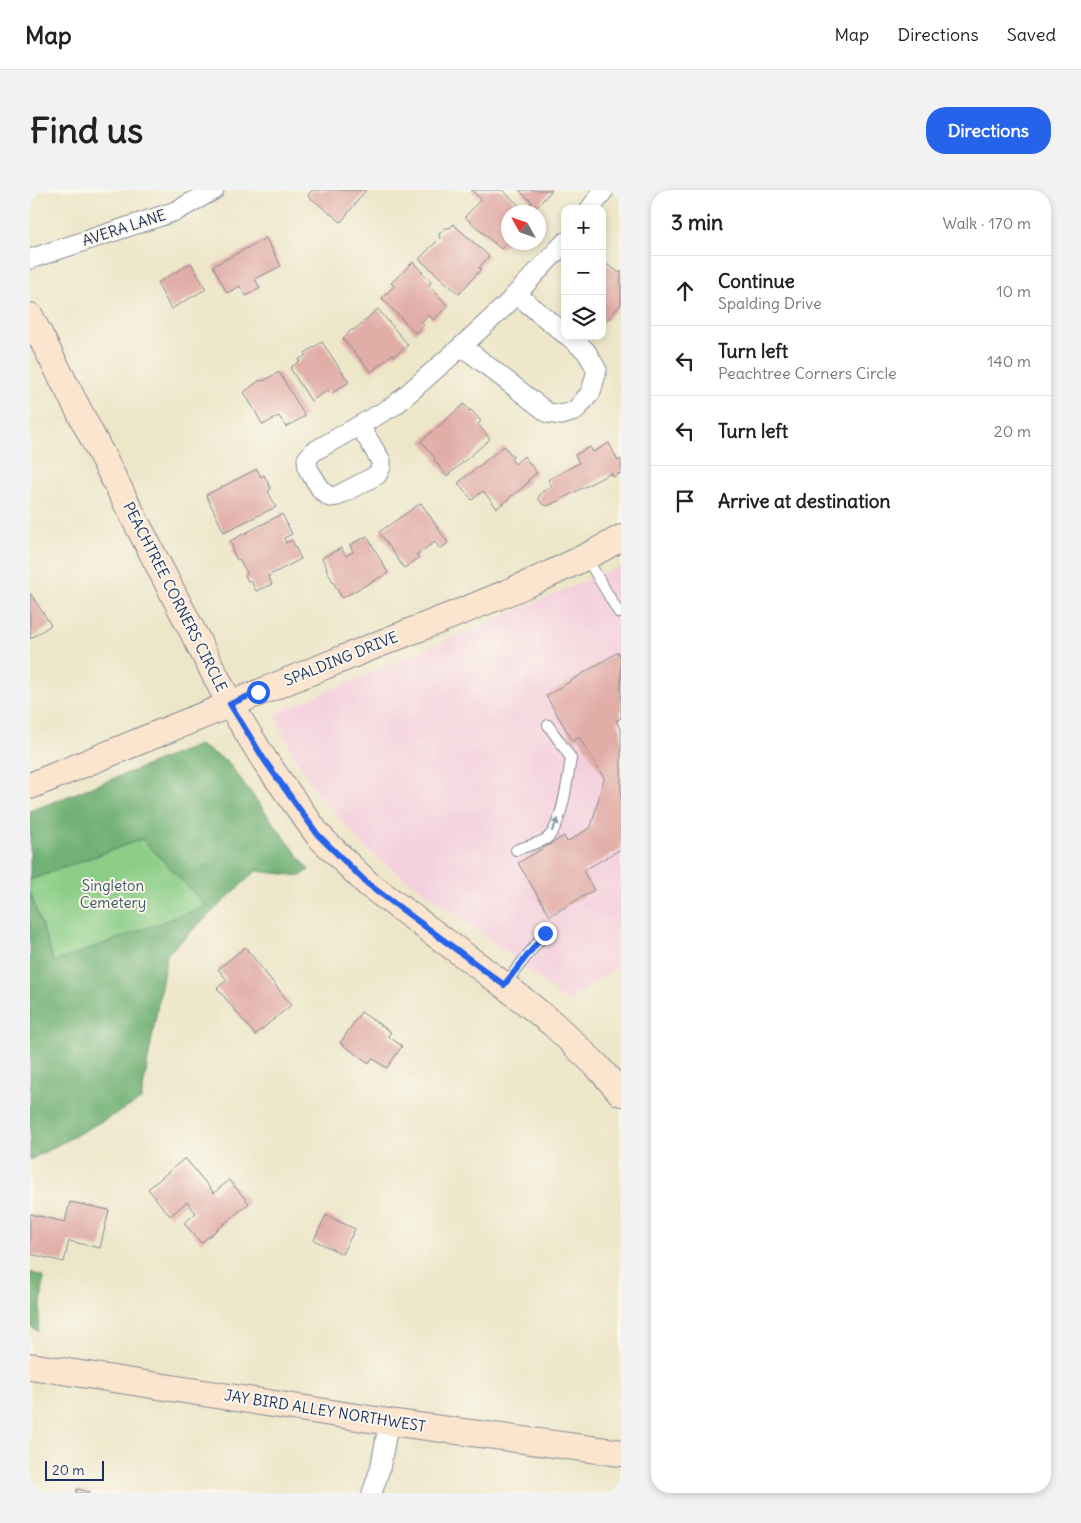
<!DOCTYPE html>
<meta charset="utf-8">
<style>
body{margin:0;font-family:Delius,sans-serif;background:#f2f2f2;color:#202124}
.controls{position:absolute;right:15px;top:15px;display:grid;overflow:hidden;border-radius:10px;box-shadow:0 2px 8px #0003}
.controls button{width:45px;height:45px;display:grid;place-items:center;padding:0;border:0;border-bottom:1px solid #e0e0e0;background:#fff;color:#202124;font:25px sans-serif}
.compass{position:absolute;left:471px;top:15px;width:45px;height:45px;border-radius:50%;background:#fff;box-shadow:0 2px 8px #0003;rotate:310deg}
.scale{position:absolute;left:15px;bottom:12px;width:59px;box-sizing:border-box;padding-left:5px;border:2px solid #1b2f5e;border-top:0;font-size:14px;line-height:18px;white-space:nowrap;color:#1b2f5e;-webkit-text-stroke:4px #fbf7ec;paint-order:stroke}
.stop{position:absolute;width:15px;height:15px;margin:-11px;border:4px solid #2563eb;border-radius:50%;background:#fff}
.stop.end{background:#2563eb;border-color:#fff;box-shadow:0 1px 5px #0008}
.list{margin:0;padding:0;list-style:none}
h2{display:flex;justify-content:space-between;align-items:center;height:65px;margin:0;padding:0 20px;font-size:21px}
h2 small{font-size:16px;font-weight:400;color:#757577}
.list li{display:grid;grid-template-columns:32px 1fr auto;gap:15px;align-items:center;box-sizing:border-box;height:70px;padding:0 20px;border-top:1px solid #e0e0e0}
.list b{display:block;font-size:19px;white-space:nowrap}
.list p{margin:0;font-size:16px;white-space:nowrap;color:#757577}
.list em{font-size:16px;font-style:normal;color:#757577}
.icon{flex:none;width:28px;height:28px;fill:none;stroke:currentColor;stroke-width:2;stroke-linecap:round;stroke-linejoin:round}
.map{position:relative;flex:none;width:591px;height:1303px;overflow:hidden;border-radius:20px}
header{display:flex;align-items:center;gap:30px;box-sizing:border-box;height:70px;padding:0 25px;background:#fff;border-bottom:1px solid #e0e0e0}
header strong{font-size:24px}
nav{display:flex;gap:28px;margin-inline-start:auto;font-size:18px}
.intro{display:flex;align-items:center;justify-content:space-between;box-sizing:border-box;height:120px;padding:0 30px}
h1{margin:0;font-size:35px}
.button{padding:12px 22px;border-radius:20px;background:#2563eb;color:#fff;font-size:18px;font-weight:700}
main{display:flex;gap:30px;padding:0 30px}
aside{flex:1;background:#fff;border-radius:20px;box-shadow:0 2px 8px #0003}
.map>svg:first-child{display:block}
.built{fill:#f4cfdd}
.green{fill:#8cce87;stroke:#547e72}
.forest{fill:#71b174;stroke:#467069}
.building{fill:#e1ada7}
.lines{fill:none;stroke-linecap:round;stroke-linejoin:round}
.lane-casing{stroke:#848a94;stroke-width:12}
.street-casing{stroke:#848a94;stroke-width:21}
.secondary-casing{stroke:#848a94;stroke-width:28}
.lane{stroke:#fff;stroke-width:10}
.street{stroke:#fff;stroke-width:19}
.secondary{stroke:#fbe5cf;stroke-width:26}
.oneway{fill:#8d97ae}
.route{stroke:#2563eb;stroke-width:6}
.labels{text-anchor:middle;stroke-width:4;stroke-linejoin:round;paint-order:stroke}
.street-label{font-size:15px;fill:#1b2f5e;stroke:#fbf7ec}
.park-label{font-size:15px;fill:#375768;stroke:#fbf7ec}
</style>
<header>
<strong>Map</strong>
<nav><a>Map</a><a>Directions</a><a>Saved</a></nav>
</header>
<div class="intro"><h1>Find us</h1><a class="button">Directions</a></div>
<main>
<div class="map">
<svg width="591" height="1303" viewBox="0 0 591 1303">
<rect width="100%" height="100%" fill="#fbf7ec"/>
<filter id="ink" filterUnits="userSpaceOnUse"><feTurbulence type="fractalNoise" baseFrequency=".02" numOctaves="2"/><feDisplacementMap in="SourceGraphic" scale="10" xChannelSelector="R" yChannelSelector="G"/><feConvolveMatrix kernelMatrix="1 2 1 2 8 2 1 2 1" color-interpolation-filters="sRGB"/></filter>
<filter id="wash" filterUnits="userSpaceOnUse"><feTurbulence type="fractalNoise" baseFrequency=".0096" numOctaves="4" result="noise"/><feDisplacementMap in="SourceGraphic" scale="20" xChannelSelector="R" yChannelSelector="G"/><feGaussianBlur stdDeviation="1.12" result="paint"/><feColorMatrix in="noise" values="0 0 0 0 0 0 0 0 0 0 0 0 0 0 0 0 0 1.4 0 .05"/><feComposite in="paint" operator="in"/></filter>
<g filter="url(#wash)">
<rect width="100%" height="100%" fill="#ede6c9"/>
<path class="built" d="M 591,376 L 591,775 L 537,812 L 461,750 L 341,663 L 286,602 L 263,563 L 244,524 Z"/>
<path class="green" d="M 112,649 L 177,716 L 24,772 L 0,702 L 0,690 Z"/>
<g class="forest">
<path d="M 169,555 L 197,571 L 279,680 L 271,686 L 226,681 L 137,764 L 111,910 L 0,970 L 0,702 L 24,772 L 176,716 L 112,649 L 0,690 L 0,621 Z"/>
<path d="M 0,1082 L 14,1087 L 8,1141 L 0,1136 Z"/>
</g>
<g id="blocks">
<g class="building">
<path d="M 282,0 L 336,0 L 311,32 L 278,6 Z"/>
<path d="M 441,0 L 472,0 L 497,22 L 478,22 L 478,51 L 471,59 L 435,27 L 451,9 Z"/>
<path d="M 489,0 L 522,0 L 505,19 L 500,14 L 502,12 Z"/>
<path d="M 423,34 L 459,66 L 449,78 L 451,79 L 429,104 L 389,69 L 410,48 L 409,44 L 416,38 L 420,38 Z"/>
<path d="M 236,48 L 251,76 L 225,89 L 230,98 L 216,106 L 210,96 L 197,103 L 183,76 Z"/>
<path d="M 383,72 L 401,92 L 399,95 L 418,116 L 403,130 L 399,125 L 391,132 L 394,135 L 385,143 L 352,108 L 364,96 L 361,93 Z"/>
<path d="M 573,72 L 590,83 L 591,81 L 591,114 L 576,131 L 572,128 L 572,73 Z"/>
<path d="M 161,73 L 176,99 L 141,119 L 127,93 Z"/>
<path d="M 348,119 L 378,155 L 364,166 L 363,164 L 341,182 L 313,149 L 321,140 L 324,140 Z"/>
<path d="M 292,152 L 319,192 L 301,204 L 298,200 L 281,211 L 260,178 L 270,171 L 268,170 L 276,165 L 275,163 Z"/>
<path d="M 249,182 L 275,226 L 256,237 L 249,226 L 233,235 L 214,202 L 230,190 L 233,191 Z"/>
<path d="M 434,214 L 440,221 L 441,220 L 451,231 L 448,234 L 460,249 L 417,286 L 404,270 L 405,268 L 391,251 Z"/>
<path d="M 579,253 L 588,271 L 591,269 L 591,283 L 583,287 L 581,283 L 518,316 L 512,314 L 508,308 L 512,302 L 522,297 L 518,290 L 549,273 L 545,265 L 560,257 L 563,262 Z"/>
<path d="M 474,256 L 483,267 L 481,269 L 485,274 L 494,266 L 507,283 L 498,290 L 499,292 L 467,318 L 453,301 L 442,310 L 428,293 Z"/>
<path d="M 227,279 L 231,287 L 234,285 L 241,299 L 238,301 L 246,317 L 194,342 L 176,305 Z"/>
<path d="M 391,313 L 418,353 L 410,359 L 405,352 L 386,365 L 389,368 L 374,378 L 349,342 Z"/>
<path d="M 252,324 L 262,344 L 254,348 L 256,353 L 262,350 L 271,369 L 238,386 L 242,394 L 226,401 L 221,391 L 218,391 L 215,386 L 217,383 L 209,369 L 207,370 L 202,360 L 203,357 L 200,351 Z"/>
<path d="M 337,346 L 358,383 L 312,408 L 296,379 L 297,378 L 292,368 L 311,358 L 316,366 L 323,362 L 320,355 Z"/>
<path d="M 0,403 L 21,435 L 0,449 Z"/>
<path d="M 588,462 L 591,468 L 591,528 L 586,531 L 591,540 L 591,659 L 553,681 L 564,700 L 520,726 L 488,673 L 534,646 L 537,652 L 561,637 L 574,588 L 549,547 L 543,551 L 516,506 Z"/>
<path d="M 215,757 L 261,815 L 225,845 L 187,798 L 197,790 L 188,779 Z"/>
<path d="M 331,822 L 361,842 L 358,846 L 372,856 L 357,878 L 342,868 L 339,873 L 310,853 Z"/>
<path d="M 155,968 L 184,1003 L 199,990 L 219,1013 L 171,1053 L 154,1033 L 166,1023 L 157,1012 L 140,1026 L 118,999 Z"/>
<path d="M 40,1012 L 79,1020 L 70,1058 L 39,1051 L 34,1072 L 0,1064 L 0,1024 L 35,1032 Z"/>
<path d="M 296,1025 L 325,1039 L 312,1064 L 284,1050 Z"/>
<path d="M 47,1299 L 60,1302 L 60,1303 L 46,1303 Z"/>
</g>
</g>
</g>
<g filter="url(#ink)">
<use href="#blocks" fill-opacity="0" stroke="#848a94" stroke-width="1"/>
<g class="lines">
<defs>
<g id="lane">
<path d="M 556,367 L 589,423"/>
<path d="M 486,660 C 496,656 507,654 516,649 C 532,639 538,587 541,568 L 518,535"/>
<path d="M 474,795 L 515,743"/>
</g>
<g id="street">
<path d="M 560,19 L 574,0"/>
<path d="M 0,69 L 146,21 L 184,0"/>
<path d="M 486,104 L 535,144"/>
<path d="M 432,156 L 518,223 L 532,225 L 545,221 L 561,202 L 567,180 L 556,161 L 538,146"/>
<path d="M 330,236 L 351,271 L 351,277 L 347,285 L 307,306 L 300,307 L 292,301 L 278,279 L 277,269 L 283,262 L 365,215 L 432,156 L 476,115 L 535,52"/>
<path d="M 342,1303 L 350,1279 L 359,1232"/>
</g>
<g id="secondary">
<path d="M 0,126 L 200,514 L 235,571 L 288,645 L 338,694 L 474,795 L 523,834 L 568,877 L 591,903"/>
<path d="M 0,596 C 113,550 226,503 339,458 C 424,424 511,393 591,348"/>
<path d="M 0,1176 L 359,1232 L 591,1263"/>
</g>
</defs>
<use href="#lane" class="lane-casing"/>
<use href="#street" class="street-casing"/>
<use href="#secondary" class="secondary-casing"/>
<use href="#lane" class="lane"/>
<use href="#street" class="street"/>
<use href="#secondary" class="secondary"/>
</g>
<defs><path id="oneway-solid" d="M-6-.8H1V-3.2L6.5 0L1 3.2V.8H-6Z" transform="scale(1.25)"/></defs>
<use class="oneway" href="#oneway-solid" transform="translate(525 635) rotate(-63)"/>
</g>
<g class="lines" filter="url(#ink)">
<path class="route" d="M 228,502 L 200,514 L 235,571 L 288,645 L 338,694 L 474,795 L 515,743"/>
</g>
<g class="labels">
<g class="street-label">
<text transform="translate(94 38) rotate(-18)" y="5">AVERA LANE</text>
<text transform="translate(145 407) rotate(63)" y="5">PEACHTREE CORNERS CIRCLE</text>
<text transform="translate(311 469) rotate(-22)" y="5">SPALDING DRIVE</text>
<text transform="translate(295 1221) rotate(9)" y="5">JAY BIRD ALLEY NORTHWEST</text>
</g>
<g class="park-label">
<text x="83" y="701">Singleton<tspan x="83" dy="17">Cemetery</tspan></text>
</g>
</g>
</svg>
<div class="controls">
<button>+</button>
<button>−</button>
<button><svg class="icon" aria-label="layers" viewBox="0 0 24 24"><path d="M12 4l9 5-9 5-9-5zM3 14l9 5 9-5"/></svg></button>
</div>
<svg class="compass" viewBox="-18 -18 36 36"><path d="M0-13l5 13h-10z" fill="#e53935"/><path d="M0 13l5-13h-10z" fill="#757577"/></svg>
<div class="scale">20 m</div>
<div class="stop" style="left:228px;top:502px"></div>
<div class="stop end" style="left:515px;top:743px"></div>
</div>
<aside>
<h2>3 min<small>Walk · 170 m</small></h2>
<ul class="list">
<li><svg class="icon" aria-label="ahead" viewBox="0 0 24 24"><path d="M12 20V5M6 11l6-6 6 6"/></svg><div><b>Continue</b><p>Spalding Drive</p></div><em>10 m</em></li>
<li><svg class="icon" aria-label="left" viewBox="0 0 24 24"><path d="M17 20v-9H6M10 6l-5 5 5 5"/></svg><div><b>Turn left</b><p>Peachtree Corners Circle</p></div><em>140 m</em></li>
<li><svg class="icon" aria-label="left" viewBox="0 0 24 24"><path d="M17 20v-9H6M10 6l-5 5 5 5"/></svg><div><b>Turn left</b></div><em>20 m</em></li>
<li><svg class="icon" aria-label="arrive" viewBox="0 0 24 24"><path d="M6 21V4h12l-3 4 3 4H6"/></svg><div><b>Arrive at destination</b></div></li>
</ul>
</aside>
</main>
